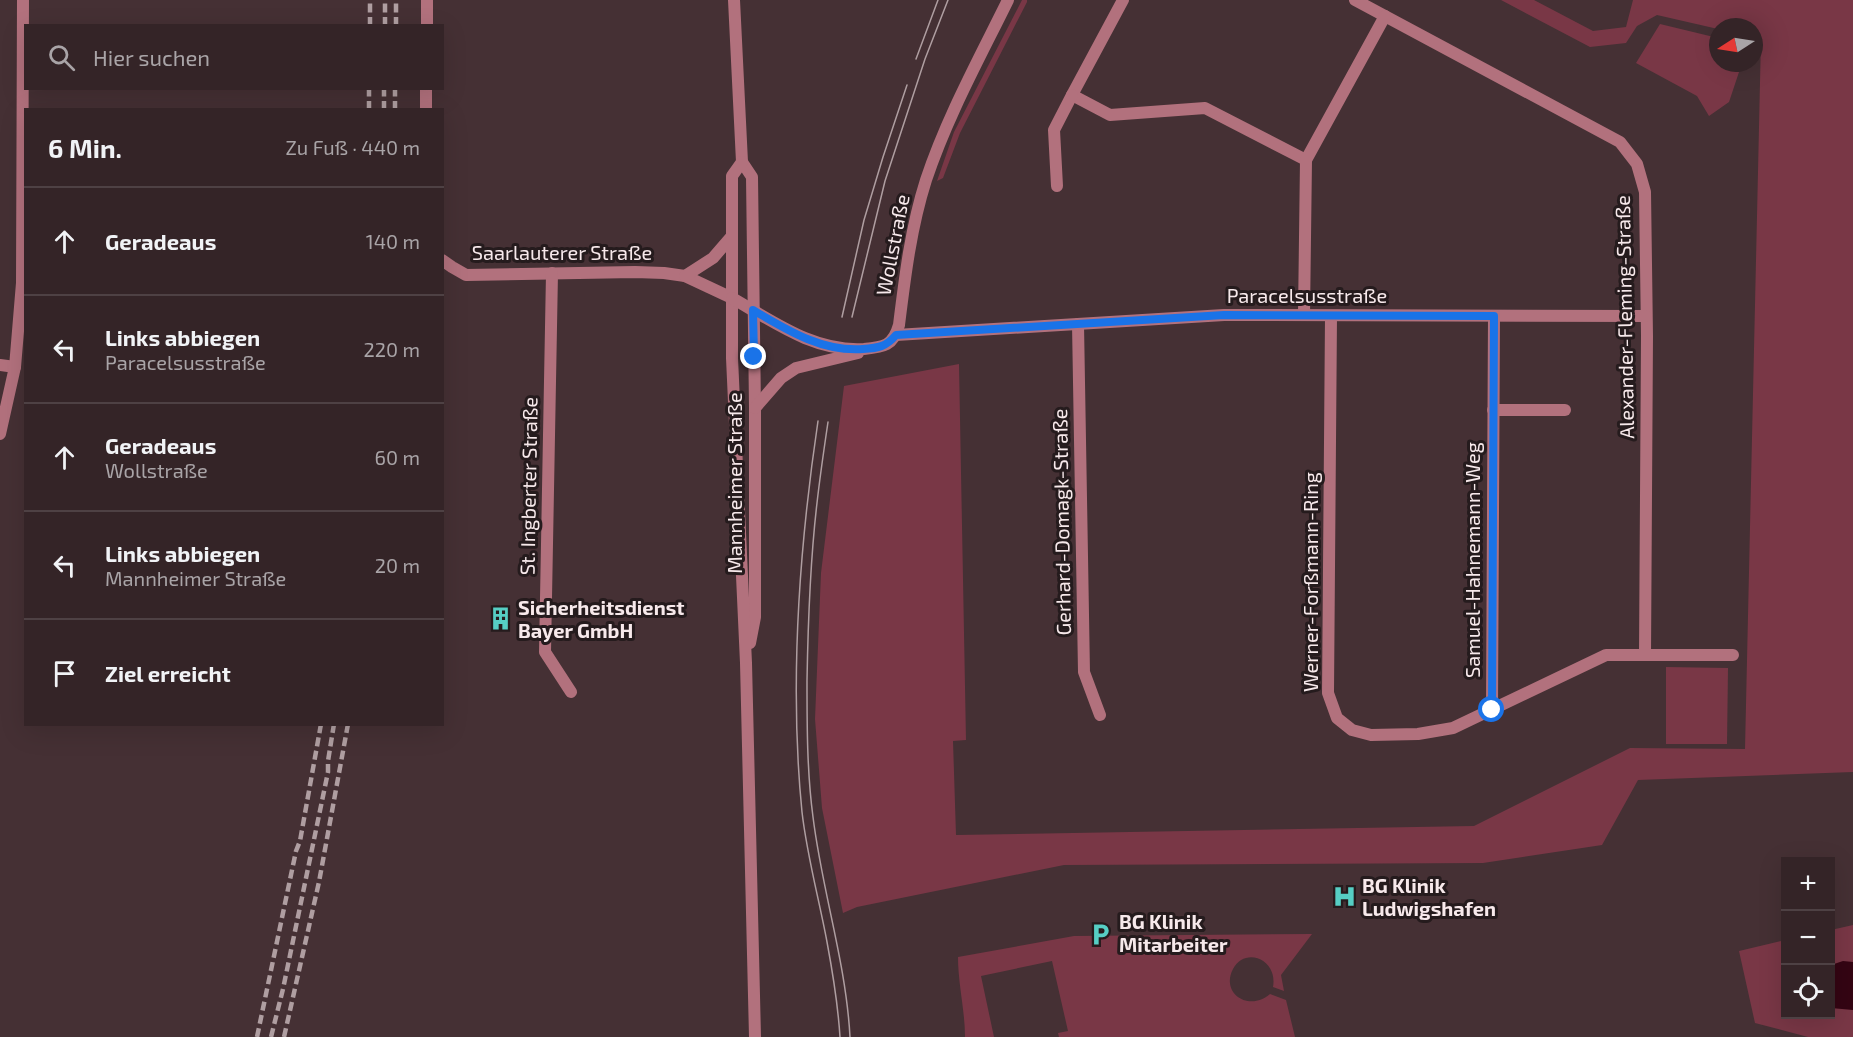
<!DOCTYPE html>
<html lang="de">
<meta charset="utf-8">
<style>
body{margin:0;font-family:"Exo 2",sans-serif;background:#3f3033;color:#f1f3f6}
.controls{position:absolute;right:18px;bottom:18px;display:grid;overflow:hidden;border-radius:0px;box-shadow:0 6px 24px #0002}
.controls button{width:54px;height:54px;display:grid;place-items:center;padding:0;border:0;border-bottom:2px solid #4e4144;background:#342427;color:#f1f3f6;font:30px sans-serif}
.compass{position:absolute;left:1709px;top:18px;width:54px;height:54px;border-radius:50%;background:#342427;box-shadow:0 6px 24px #0002;rotate:258deg}
.stop{position:absolute;width:18px;height:18px;margin:-14px;border:4px solid #1a73e8;border-radius:50%;background:#fff}
.stop.end{background:#1a73e8;border-color:#fff;box-shadow:0 2px 6px #0008}
.list{margin:0;padding:0;list-style:none}
h2{display:flex;justify-content:space-between;align-items:center;height:78px;margin:0;padding:0 24px;font-size:26px}
h2 small{font-size:20px;font-weight:400;color:#a9a4a7}
.list li{display:grid;grid-template-columns:39px 1fr auto;gap:18px;align-items:center;box-sizing:border-box;height:108px;padding:0 24px;border-top:2px solid #4e4144}
.list b{display:block;font-size:22px;white-space:nowrap}
.list p{margin:0;font-size:20px;white-space:nowrap;color:#a9a4a7}
.list em{font-size:20px;font-style:normal;color:#a9a4a7}
.icon{flex:none;width:33px;height:33px;fill:none;stroke:currentColor;stroke-width:2;stroke-linecap:round;stroke-linejoin:round}
.map{position:relative;flex:none;width:1853px;height:1037px;overflow:hidden}
.search{position:absolute;background:#342427;box-shadow:0 6px 24px #0002;left:24px;top:24px;width:420px;height:66px;display:flex;align-items:center;gap:15px;box-sizing:border-box;padding:0 21px;border-radius:0px;color:#a9a4a7;font-size:22px}
.panel{position:absolute;background:#342427;box-shadow:0 6px 24px #0002;left:24px;top:108px;width:420px;height:618px;border-radius:0px}
.map>svg:first-child{display:block}
.green{fill:#793746}
.water{fill:#340513}
.lines{fill:none;stroke-linecap:round;stroke-linejoin:round}
.minor{stroke:#b2717d;stroke-width:12}
.tertiary{stroke:#b2717d;stroke-width:12}
.tram{stroke:#af9ea1;stroke-width:1.5}
.rail{stroke:#af9ea1;stroke-width:4.5;stroke-dasharray:9 4.5;stroke-linecap:butt}
.route{stroke:#1a73e8;stroke-width:8}
.labels{text-anchor:middle;stroke-width:6;stroke-linejoin:round;paint-order:stroke}
.street-label{font-size:20px;fill:#f7e9eb;stroke:#251b1d}
.poi-label{font-size:20px;font-weight:bold;fill:#f7e9eb;stroke:#251b1d;text-anchor:start}
</style>
<div class="map">
<svg width="1853" height="1037" viewBox="0 0 1853 1037">
<rect width="100%" height="100%" fill="#453034"/>
<g class="green">
<path d="M 1022,0 L 1027,0 L 1027,2 L 960,133 L 943,178 L 937,181 L 954,132 Z"/>
<path d="M 1501,0 L 1534,0 L 1593,31 L 1626,27 L 1633,0 L 1853,0 L 1853,772 L 1638,780 L 1602,845 L 1483,863 L 1064,865 L 857,907 L 843,913 L 822,808 L 815,719 L 821,573 L 844,386 L 959,364 L 966,740 L 953,741 L 956,835 L 1474,826 L 1630,748 L 1745,749 L 1761,38 L 1754,37 L 1754,27 L 1718,27 L 1718,29 L 1657,15 L 1637,26 L 1626,43 L 1590,47 Z"/>
<path d="M 1660,24 L 1718,38 L 1718,63 L 1742,63 L 1729,102 L 1709,116 L 1697,96 L 1636,63 Z"/>
<path d="M 1666,667 L 1728,668 L 1727,744 L 1666,744 Z"/>
<path d="M 1853,925 L 1853,1037 L 1808,1037 L 1755,1023 L 1739,951 L 1785,940 L 1786,1014 L 1830,1014 L 1831,930 Z"/>
<path d="M 1312,934 L 1281,975 L 1284,991 L 1273,987 C 1278,959 1245,946 1233,969 C 1220,994 1250,1012 1270,994 L 1286,1000 L 1295,1037 L 1059,1037 L 1058,1033 L 1068,1031 L 1052,961 L 981,976 L 994,1037 L 965,1037 C 965,1010 958,984 958,957 L 1074,936 Z"/>
</g>
<path class="water" d="M 1843,961 L 1853,962 L 1853,1010 L 1831,1008 L 1831,965 Z"/>
<g class="lines">
<g class="minor">
<path d="M 1123,0 L 1072,95 L 1110,115 L 1205,108 L 1306,160"/>
<path d="M 1355,0 L 1620,142 L 1637,164 L 1645,192 L 1647,336 L 1645,655"/>
<path d="M 427,26 L 427,0"/>
<path d="M 426,110 L 426,88"/>
<path d="M 1057,186 L 1054,130 L 1072,95"/>
<path d="M 442,260 L 452,267 L 466,275 L 635,272 L 664,273 L 685,276 L 732,298"/>
<path d="M 552,273 L 545,652 L 571,692"/>
<path d="M 685,276 L 713,258 L 732,236"/>
<path d="M 1304,315 L 1306,160 L 1385,16"/>
<path d="M 1331,316 L 1328,693 L 1337,718 L 1352,730 L 1371,735 L 1418,734 L 1453,728 L 1606,655 L 1733,655"/>
<path d="M 1078,324 L 1084,672 L 1100,715"/>
<path d="M 896,335 L 1224,315 L 1646,316"/>
<path d="M 0,365 L 15,367"/>
<path d="M 1493,410 L 1565,410"/>
<path d="M 1492,710 L 1494,316"/>
</g>
<g class="tertiary">
<path d="M 734,0 L 742,162 L 752,177 L 755,408 L 755,617 L 750,643"/>
<path d="M 742,162 L 732,176 L 732,358 L 746,663 L 755,1037"/>
<path d="M 732,298 C 774,322 814,352 864,349 C 884,347 893,346 899,325 C 905,276 911,227 926,180 C 947,117 979,59 1008,0"/>
<path d="M 755,408 L 781,378 L 796,368 L 858,353"/>
<path d="M 0,434 L 15,367 L 22,283 L 23,0"/>
</g>
<g class="tram">
<path d="M 916,59 L 938,0"/>
<path d="M 842,317 L 864,220 L 883,157 L 907,85"/>
<path d="M 852,317 L 885,181 L 925,59 L 948,0"/>
<path d="M 818,421 C 799,549 789,682 802,812 C 807,856 819,899 827,942 C 833,974 838,1005 840,1037"/>
<path d="M 828,422 C 824,449 820,476 817,503 C 810,562 808,622 807,681 C 807,726 807,772 813,817 C 822,891 846,962 850,1037"/>
</g>
<g class="rail">
<path d="M 370,26 L 370,0"/>
<path d="M 385,26 L 385,0"/>
<path d="M 396,26 L 396,0"/>
<path d="M 369,110 L 369,88"/>
<path d="M 384,110 L 384,88"/>
<path d="M 395,110 L 395,88"/>
<path d="M 257,1037 L 296,851 L 300,841 L 321,724"/>
<path d="M 271,1037 L 283,989 L 328,772 L 328,761 L 334,724"/>
<path d="M 284,1037 L 319,882 L 348,724"/>
</g>
</g>
<g class="lines">
<path class="route" d="M 754,357 L 753,310 C 787,330 822,352 863,349 C 878,348 886,347 896,335 L 1224,315 L 1494,316 L 1492,710"/>
</g>
<defs>
<symbol id="building-bare" viewBox="-9 -9 18 18"><path d="M-4-6H4V6H1V3H-1V6H-4ZM-2.5-4.3h1.7v1.8h-1.7ZM.8-4.3h1.7v1.8H.8ZM-2.5-1h1.7V.8h-1.7ZM.8-1h1.7V.8H.8Z" fill="#56cec4" stroke="#251b1d" stroke-width="2.5" paint-order="stroke"/></symbol>
<symbol id="hospital-bare" viewBox="-9 -9 18 18"><path d="M-5-5h3v3.5h4V-5h3V5h-3V1.5h-4V5h-3Z" fill="#56cec4" stroke="#251b1d" stroke-width="2.5" paint-order="stroke"/></symbol>
<symbol id="parking-bare" viewBox="-9 -9 18 18"><path d="M-3.5-5.5H1a3.5 3.5 0 0 1 0 7H-1V5.5H-3.5ZM-1-3.4V-.6H.8a1.4 1.4 0 0 0 0-2.8Z" fill="#56cec4" stroke="#251b1d" stroke-width="2.5" paint-order="stroke"/></symbol>
</defs>
<g fill-rule="evenodd">
<use href="#building-bare" x="484" y="602" width="33" height="33"/>
<use href="#hospital-bare" x="1328" y="880" width="33" height="33"/>
<use href="#parking-bare" x="1084" y="918" width="33" height="33"/>
</g>
<g class="labels">
<g class="street-label">
<text transform="translate(893 245) rotate(-79)" y="7">Wollstraße</text>
<text x="562" y="260">Saarlauterer Straße</text>
<text x="1307" y="303">Paracelsusstraße</text>
<text transform="translate(1625 317) rotate(-91)" y="7">Alexander-Fleming-Straße</text>
<text transform="translate(735 483) rotate(-90)" y="7">Mannheimer Straße</text>
<text transform="translate(529 486) rotate(-89)" y="7">St. Ingberter Straße</text>
<text transform="translate(1062 522) rotate(-91)" y="7">Gerhard-Domagk-Straße</text>
<text transform="translate(1473 560) rotate(-90)" y="7">Samuel-Hahnemann-Weg</text>
<text transform="translate(1311 582) rotate(-90)" y="7">Werner-Forßmann-Ring</text>
</g>
<g class="poi-label">
<text x="518" y="615">Sicherheitsdienst<tspan x="518" dy="23">Bayer GmbH</tspan></text>
<text x="1362" y="893">BG Klinik<tspan x="1362" dy="23">Ludwigshafen</tspan></text>
<text x="1119" y="929">BG Klinik<tspan x="1119" dy="23">Mitarbeiter</tspan></text>
</g>
</g>
</svg>
<div class="controls">
<button>+</button>
<button>−</button>
<button><svg class="icon" aria-label="locate" viewBox="0 0 24 24"><circle cx="12" cy="12" r="6"/><path d="M12 2v4M12 18v4M2 12h4M18 12h4"/></svg></button>
</div>
<svg class="compass" viewBox="-18 -18 36 36"><path d="M0-13l5 13h-10z" fill="#e53935"/><path d="M0 13l5-13h-10z" fill="#a9a4a7"/></svg>
<div class="stop" style="left:1492px;top:710px"></div>
<div class="stop end" style="left:754px;top:357px"></div>
<div class="search"><svg class="icon" aria-label="search" viewBox="0 0 24 24"><circle cx="10" cy="10" r="6"/><path d="M15 15l6 6"/></svg>Hier suchen</div>
<section class="panel">
<h2>6 Min.<small>Zu Fuß · 440 m</small></h2>
<ul class="list">
<li><svg class="icon" aria-label="ahead" viewBox="0 0 24 24"><path d="M12 20V5M6 11l6-6 6 6"/></svg><div><b>Geradeaus</b></div><em>140 m</em></li>
<li><svg class="icon" aria-label="left" viewBox="0 0 24 24"><path d="M17 20v-9H6M10 6l-5 5 5 5"/></svg><div><b>Links abbiegen</b><p>Paracelsusstraße</p></div><em>220 m</em></li>
<li><svg class="icon" aria-label="ahead" viewBox="0 0 24 24"><path d="M12 20V5M6 11l6-6 6 6"/></svg><div><b>Geradeaus</b><p>Wollstraße</p></div><em>60 m</em></li>
<li><svg class="icon" aria-label="left" viewBox="0 0 24 24"><path d="M17 20v-9H6M10 6l-5 5 5 5"/></svg><div><b>Links abbiegen</b><p>Mannheimer Straße</p></div><em>20 m</em></li>
<li><svg class="icon" aria-label="arrive" viewBox="0 0 24 24"><path d="M6 21V4h12l-3 4 3 4H6"/></svg><div><b>Ziel erreicht</b></div></li>
</ul>
</section>
</div>
